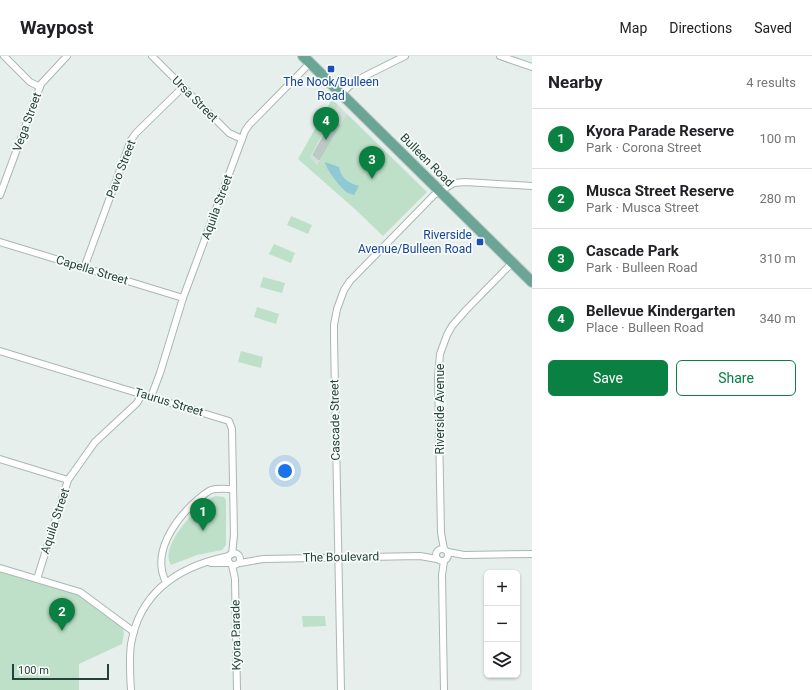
<!DOCTYPE html>
<meta charset="utf-8">
<style>
body{margin:0;font-family:Roboto,sans-serif;background:#f6f6f6;color:#202124}
.controls{position:absolute;right:12px;bottom:12px;display:grid;overflow:hidden;border-radius:6px;box-shadow:0 1px 3px #0004}
.controls button{width:36px;height:36px;display:grid;place-items:center;padding:0;border:0;border-bottom:1px solid #e0e0e0;background:#fff;color:#202124;font:20px sans-serif}
.scale{position:absolute;left:12px;bottom:10px;width:97px;box-sizing:border-box;padding-left:4px;border:2px solid #24423a;border-top:0;font-size:11px;line-height:14px;white-space:nowrap;color:#24423a;-webkit-text-stroke:3px #f7fbf9;paint-order:stroke}
.you{position:absolute;left:285px;top:415px;width:14px;height:14px;margin:-10px;border:3px solid #fff;border-radius:50%;background:#1a73e8;box-shadow:0 0 0 6px #1a73e833}
.badge{display:grid;place-items:center;width:26px;height:26px;border-radius:50%;background:#0b8043;color:#fff;font-size:13px;font-weight:700}
.pin{position:absolute;translate:-50% -33px;filter:drop-shadow(0 1px 2px #0008)}
.pin::after{content:'';position:absolute;top:21px;width:14px;height:12px;background:inherit;clip-path:polygon(0 0,100% 0,50% 100%)}
.list{margin:0;padding:0;list-style:none}
h2{display:flex;justify-content:space-between;align-items:center;height:52px;margin:0;padding:0 16px;font-size:17px}
h2 small{font-size:13px;font-weight:400;color:#757577}
.list li{display:grid;grid-template-columns:26px 1fr auto;gap:12px;align-items:center;box-sizing:border-box;height:60px;padding:0 16px;border-top:1px solid #e0e0e0}
.list b{display:block;font-size:15px;white-space:nowrap}
.list p{margin:0;font-size:13px;white-space:nowrap;color:#757577}
.list em{font-size:13px;font-style:normal;color:#757577}
.actions{display:flex;gap:8px;padding:12px 16px}
.actions a{flex:1;padding:9px 0;border:1px solid #0b8043;border-radius:6px;text-align:center;font-size:14px;color:#0b8043}
.actions .main{background:#0b8043;color:#fff}
.icon{flex:none;width:22px;height:22px;fill:none;stroke:currentColor;stroke-width:2;stroke-linecap:round;stroke-linejoin:round}
.map{position:relative;flex:none;width:532px;height:634px;overflow:hidden}
header{display:flex;align-items:center;gap:24px;box-sizing:border-box;height:56px;padding:0 20px;background:#fff;border-bottom:1px solid #e0e0e0}
header strong{font-size:19px}
nav{display:flex;gap:22px;margin-inline-start:auto;font-size:14px}
main{display:flex}
aside{flex:1;background:#fff}
.map>svg:first-child{display:block}
.built{fill:#d4dfda}
.green{fill:#bfe0c8}
.water{fill:#8ec9d4}
.building{fill:#bbcac4;stroke:#b8c9c2}
.lines{fill:none;stroke-linecap:round;stroke-linejoin:round}
.minor-casing{stroke:#a8b8b2;stroke-width:8}
.primary-casing{stroke:#c2cac8;stroke-width:12}
.minor{stroke:#fff;stroke-width:6}
.primary{stroke:#6aa596;stroke-width:10}
.transit-dot{fill:#1a4fb4;stroke:#f7fbf9;stroke-width:1.5}
.labels{text-anchor:middle;stroke-width:3.5;stroke-linejoin:round;paint-order:stroke}
.transit-label{font-size:12px;fill:#164399;stroke:#f7fbf9}
.street-label{font-size:12px;fill:#24423a;stroke:#f7fbf9}
</style>
<header>
<strong>Waypost</strong>
<nav><a>Map</a><a>Directions</a><a>Saved</a></nav>
</header>
<main>
<div class="map">
<svg width="532" height="634" viewBox="0 0 532 634">
<rect width="100%" height="100%" fill="#e6efeb"/>
<path class="built" d="M 338,49 L 347,58 L 318,110 L 310,101 Z"/>
<g class="green">
<path d="M 332,43 L 338,49 L 310,101 L 317,109 L 347,58 L 427,136 L 383,180 L 356,154 L 298,103 Z"/>
<path d="M 291,160 L 312,169 L 308,178 L 287,169 Z"/>
<path d="M 274,188 L 295,197 L 291,207 L 269,198 Z"/>
<path d="M 263,221 L 285,227 L 282,237 L 260,231 Z"/>
<path d="M 257,251 L 279,258 L 276,268 L 254,261 Z"/>
<path d="M 241,295 L 263,301 L 261,312 L 238,306 Z"/>
<path d="M 215,440 L 224,441 L 226,444 L 226,489 L 222,494 L 197,499 L 171,509 C 158,491 199,447 215,440 Z"/>
<path d="M 0,515 L 78,539 L 123,571 L 124,578 L 122,588 L 79,608 L 79,634 L 0,634 Z"/>
<path d="M 302,560 L 325,560 L 326,570 L 303,571 Z"/>
</g>
<path class="water" d="M 325,106 L 339,111 C 341,122 348,127 359,130 L 354,139 C 353,138 349,138 348,137 C 342,134 325,112 325,106 Z"/>
<path class="building" d="M 333,63 L 340,69 L 319,104 L 313,99 Z"/>
<g class="lines">
<defs>
<g id="minor">
<path d="M 4,0 L 30,26 L 40,31"/>
<path d="M 152,0 L 229,77 L 242,83"/>
<path d="M 500,0 L 532,11"/>
<path d="M 341,38 L 355,25 L 405,0"/>
<path d="M 0,139 L 41,28 L 67,0"/>
<path d="M 0,186 L 183,242"/>
<path d="M 84,212 L 131,84 L 136,77 L 183,31"/>
<path d="M 0,295 L 229,365 L 232,373 L 234,479 L 232,498"/>
<path d="M 151,341 L 160,317 L 183,242 L 245,75 L 249,69 L 310,7"/>
<path d="M 0,403 L 68,424"/>
<circle cx="442" cy="499" r="6"/>
<path d="M 444,493 L 441,477 L 438,320 L 440,298 L 447,279 L 452,270 L 466,254 L 512,207"/>
<path d="M 448,496 L 464,499 L 532,498"/>
<circle cx="234" cy="503" r="6"/>
<path d="M 444,505 L 442,519 L 444,634"/>
<path d="M 211,507 L 229,507"/>
<path d="M 240,507 L 263,503 L 420,500 L 437,503"/>
<path d="M 232,509 L 235,523 L 237,634"/>
<path d="M 0,512 L 80,536 L 134,576"/>
<path d="M 37,523 L 68,424 L 95,386 L 137,347 L 142,338"/>
<path d="M 166,526 C 151,497 175,464 196,445 C 201,441 206,436 211,434 C 218,432 226,433 233,433"/>
<path d="M 131,634 C 130,619 129,603 131,588 C 140,535 180,510 229,500"/>
<path d="M 341,634 L 334,283 L 334,269 L 337,253 L 344,234 L 350,225 L 434,139 L 454,127 L 465,126 L 532,130"/>
</g>
<path id="primary" d="M 303,0 L 532,226"/>
</defs>
<use href="#minor" class="minor-casing"/>
<use href="#primary" class="primary-casing"/>
<use href="#minor" class="minor"/>
<use href="#primary" class="primary"/>
</g>
<g class="transit-dot">
<rect x="327" y="9" width="8" height="8" rx="2"/>
<rect x="476" y="182" width="8" height="8" rx="2"/>
</g>
<g class="labels">
<g class="transit-label">
<text x="331" y="30">The Nook/Bulleen<tspan x="331" dy="14">Road</tspan></text>
<text x="472" y="183" text-anchor="end">Riverside<tspan x="472" dy="14">Avenue/Bulleen Road</tspan></text>
</g>
<g class="street-label">
<text transform="translate(195 43) rotate(45)" y="4">Ursa Street</text>
<text transform="translate(27 66) rotate(-70)" y="4">Vega Street</text>
<text transform="translate(427 104) rotate(45)" y="4">Bulleen Road</text>
<text transform="translate(121 113) rotate(-69)" y="4">Pavo Street</text>
<text transform="translate(217 151) rotate(-70)" y="4">Aquila Street</text>
<text transform="translate(92 214) rotate(17)" y="4">Capella Street</text>
<text transform="translate(169 346) rotate(17)" y="4">Taurus Street</text>
<text transform="translate(440 353) rotate(-90)" y="4">Riverside Avenue</text>
<text transform="translate(335 364) rotate(-91)" y="4">Cascade Street</text>
<text transform="translate(55 465) rotate(-72)" y="4">Aquila Street</text>
<text transform="translate(341 501) rotate(-1)" y="4">The Boulevard</text>
<text transform="translate(236 579) rotate(-91)" y="4">Kyora Parade</text>
</g>
</g>
</svg>
<div class="controls">
<button>+</button>
<button>−</button>
<button><svg class="icon" aria-label="layers" viewBox="0 0 24 24"><path d="M12 4l9 5-9 5-9-5zM3 14l9 5 9-5"/></svg></button>
</div>
<div class="scale">100 m</div>
<div class="you"></div>
<div class="pin badge" style="left:203px;top:475px">1</div>
<div class="pin badge" style="left:62px;top:575px">2</div>
<div class="pin badge" style="left:372px;top:123px">3</div>
<div class="pin badge" style="left:326px;top:84px">4</div>
</div>
<aside>
<h2>Nearby<small>4 results</small></h2>
<ul class="list">
<li><span class="badge">1</span><div><b>Kyora Parade Reserve</b><p>Park · Corona Street</p></div><em>100 m</em></li>
<li><span class="badge">2</span><div><b>Musca Street Reserve</b><p>Park · Musca Street</p></div><em>280 m</em></li>
<li><span class="badge">3</span><div><b>Cascade Park</b><p>Park · Bulleen Road</p></div><em>310 m</em></li>
<li><span class="badge">4</span><div><b>Bellevue Kindergarten</b><p>Place · Bulleen Road</p></div><em>340 m</em></li>
</ul>
<div class="actions"><a class="main">Save</a><a>Share</a></div>
</aside>
</main>
